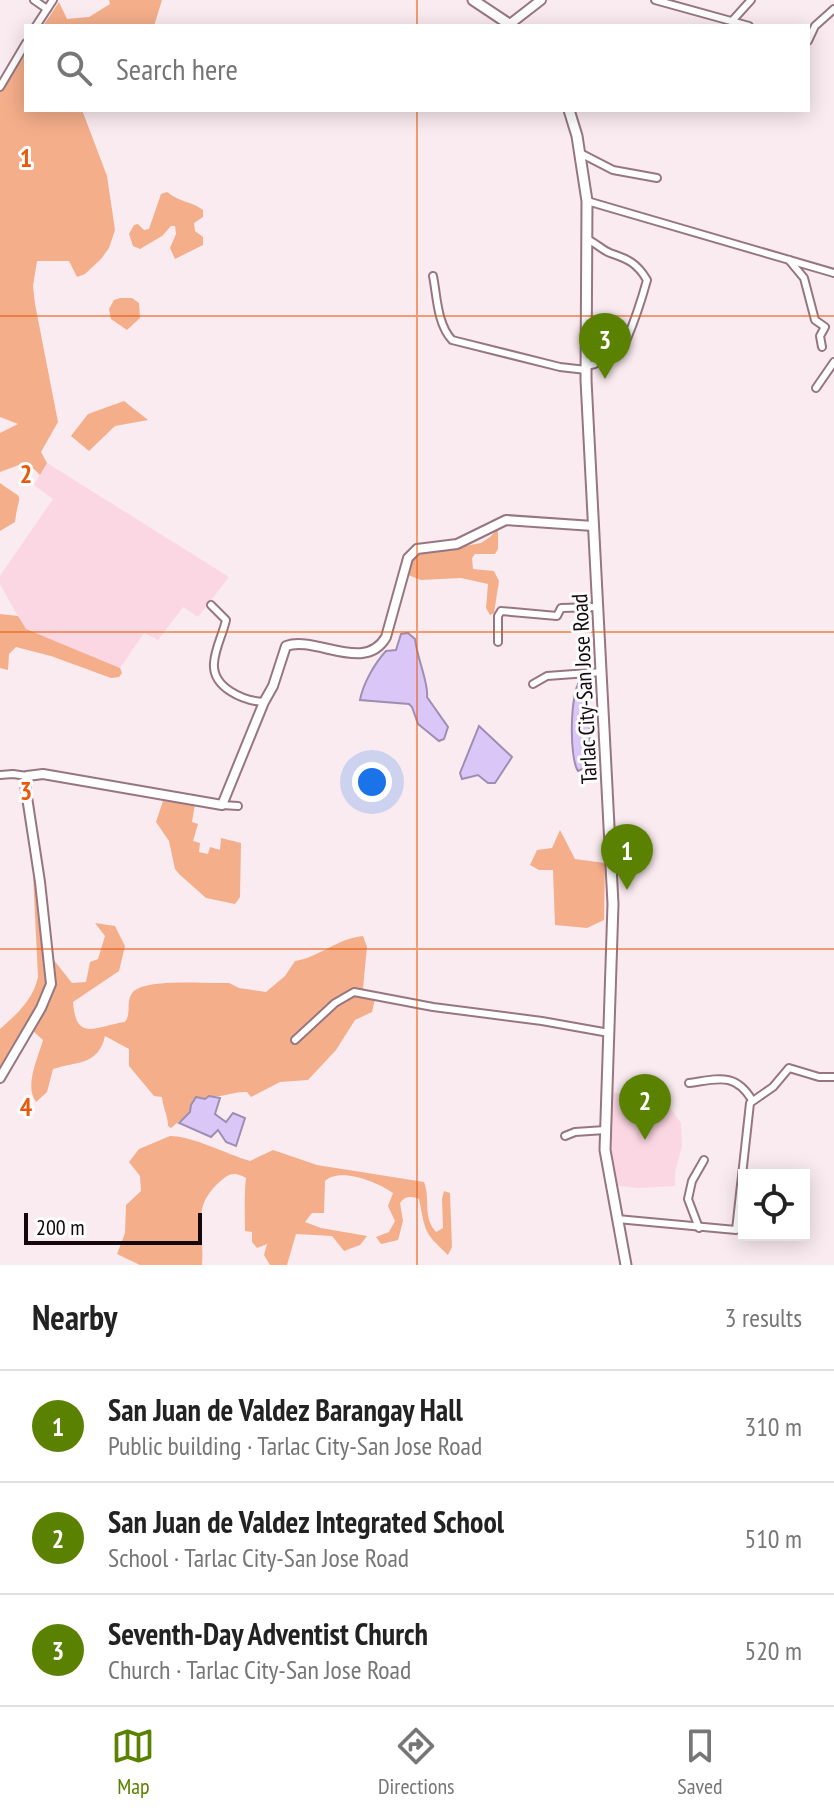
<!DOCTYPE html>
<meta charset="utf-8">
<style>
body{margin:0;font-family:"PT Sans Narrow",sans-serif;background:#f2f2f2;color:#222}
.controls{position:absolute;right:24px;bottom:24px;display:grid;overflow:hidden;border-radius:0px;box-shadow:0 4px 20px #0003}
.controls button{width:72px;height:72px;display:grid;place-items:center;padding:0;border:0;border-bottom:2px solid #e0e0e0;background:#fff;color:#222;font:40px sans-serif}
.scale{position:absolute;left:24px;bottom:20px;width:178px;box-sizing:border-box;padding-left:8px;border:4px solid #14080d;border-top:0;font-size:22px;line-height:28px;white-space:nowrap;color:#14080d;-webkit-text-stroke:6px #fdfdfd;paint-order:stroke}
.you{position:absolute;left:372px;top:782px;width:28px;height:28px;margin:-20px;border:6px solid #fff;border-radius:50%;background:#1a73e8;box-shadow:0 0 0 12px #1a73e833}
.badge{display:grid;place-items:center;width:52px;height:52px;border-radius:50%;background:#5b8100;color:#fff;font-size:26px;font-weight:700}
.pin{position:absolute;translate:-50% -66px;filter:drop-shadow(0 2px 4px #0008)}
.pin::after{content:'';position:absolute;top:42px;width:28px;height:24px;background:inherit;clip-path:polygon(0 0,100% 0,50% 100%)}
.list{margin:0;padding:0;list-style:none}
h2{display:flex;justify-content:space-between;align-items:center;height:104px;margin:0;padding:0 32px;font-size:34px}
h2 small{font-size:26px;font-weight:400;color:#767676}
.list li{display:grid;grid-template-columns:52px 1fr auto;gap:24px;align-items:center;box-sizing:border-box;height:112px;padding:0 32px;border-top:2px solid #e0e0e0}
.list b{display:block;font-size:30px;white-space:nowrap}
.list p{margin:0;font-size:26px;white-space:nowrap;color:#767676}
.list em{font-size:26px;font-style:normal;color:#767676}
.icon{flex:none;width:44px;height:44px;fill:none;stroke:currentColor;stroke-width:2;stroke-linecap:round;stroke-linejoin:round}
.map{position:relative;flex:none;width:834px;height:1265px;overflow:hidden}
.search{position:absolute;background:#fff;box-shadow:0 4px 20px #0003;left:24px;right:24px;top:24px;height:88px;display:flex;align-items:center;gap:20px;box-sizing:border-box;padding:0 28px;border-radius:0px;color:#767676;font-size:30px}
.sheet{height:440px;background:#fff}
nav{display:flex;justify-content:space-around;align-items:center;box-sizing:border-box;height:112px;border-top:2px solid #e0e0e0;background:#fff;font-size:22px;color:#767676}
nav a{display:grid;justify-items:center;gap:4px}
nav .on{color:#5b8100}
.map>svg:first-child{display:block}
.built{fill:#fbd7e3}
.green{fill:#f4ae8a}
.water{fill:#dac7f8;stroke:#9f8eb2;stroke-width:2}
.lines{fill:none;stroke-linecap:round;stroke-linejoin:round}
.minor-casing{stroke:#977681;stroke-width:10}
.tertiary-casing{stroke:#977681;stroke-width:12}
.secondary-casing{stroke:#977681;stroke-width:13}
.minor{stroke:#fff;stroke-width:6}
.tertiary{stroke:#fff;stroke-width:8}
.secondary{stroke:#fff;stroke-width:9}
.grid{fill:none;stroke:#e8590c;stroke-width:2;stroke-opacity:0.55}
.labels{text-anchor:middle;stroke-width:6;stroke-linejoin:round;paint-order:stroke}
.street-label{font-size:22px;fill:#14080d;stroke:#fdfdfd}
.grid-label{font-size:26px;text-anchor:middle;font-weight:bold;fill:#e8590c;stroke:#fdfdfd;stroke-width:6;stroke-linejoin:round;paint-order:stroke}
</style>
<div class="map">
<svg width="834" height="1265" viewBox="0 0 834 1265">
<rect width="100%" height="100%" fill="#faebf0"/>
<g class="built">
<path d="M 47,463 L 229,577 L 198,617 L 183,607 L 158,640 L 144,633 L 120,668 L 25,629 L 0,584 L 0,576 L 53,499 L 34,485 Z"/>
<path d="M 610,1092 L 663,1099 L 681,1123 L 682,1146 L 675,1172 L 675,1186 L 638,1188 L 612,1185 L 609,1159 Z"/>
</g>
<g class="green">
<path d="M 109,0 L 162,0 L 154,26 L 43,26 L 59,2 L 67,19 L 89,17 L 110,4 Z"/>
<path d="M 26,53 L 26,110 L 82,110 L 107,176 L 115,230 L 109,248 L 101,259 L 85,274 L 77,277 L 69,261 L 37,261 L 33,286 L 35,304 L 58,422 L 41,452 L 47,463 L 40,475 L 27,462 L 0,472 L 0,433 L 18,424 L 0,417 L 0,92 Z"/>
<path d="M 167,192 C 179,202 191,201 203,210 L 203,217 L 194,223 L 195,231 L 203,237 L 203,245 L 175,259 L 170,248 L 176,234 L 175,226 L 171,226 L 162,236 L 140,249 L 133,246 L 129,234 L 134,225 L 138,224 L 144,230 L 149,229 L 161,194 Z"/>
<path d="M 120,298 L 132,298 L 139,303 L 140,318 L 127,330 L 111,319 L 109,309 L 114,300 Z"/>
<path d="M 124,401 L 148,420 L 115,426 L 89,451 L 71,436 L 88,414 Z"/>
<path d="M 0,483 C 27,503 19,488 15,522 L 0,531 Z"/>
<path d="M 498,529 L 498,549 L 495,554 L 475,554 L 472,558 L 473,569 L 494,571 L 499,581 L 494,613 L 490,615 L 486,608 L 488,584 L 461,578 L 421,580 L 408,575 L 411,560 L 417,555 L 481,543 L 490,537 Z"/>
<path d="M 0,614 L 18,616 L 26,629 L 120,668 L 122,673 L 119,677 L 111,678 L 51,656 L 16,647 L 9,654 L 8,670 L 0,668 Z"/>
<path d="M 163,801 L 195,804 L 192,822 L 198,824 L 193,841 L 200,843 L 199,852 L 208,854 L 210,847 L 220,850 L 221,838 L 241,843 L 240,897 L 235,904 L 206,898 L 179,874 L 175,869 L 169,841 L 156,822 Z"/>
<path d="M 560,830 L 575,859 L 605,863 L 604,920 L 587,928 L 555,925 L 553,870 L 539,870 L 530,865 L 537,850 L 552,848 Z"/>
<path d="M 33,874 L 38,874 L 49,978 L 43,997 L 0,1069 L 0,1029 C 17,1014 33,1000 38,977 Z"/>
<path d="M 95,923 L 115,926 L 125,946 L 119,971 L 73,1002 C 76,1043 96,1026 125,1022 C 132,1013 125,1001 133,992 C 146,978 208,984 229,983 L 239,988 L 266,992 L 285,976 L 295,961 C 320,957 336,939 363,936 L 367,947 L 363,988 L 375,999 L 372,1012 L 355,1020 L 336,1050 L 308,1080 L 280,1082 L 251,1097 L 247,1092 C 232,1091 224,1098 209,1096 L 171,1128 L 168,1126 C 168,1116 163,1108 162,1097 L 154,1096 L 129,1066 L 129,1049 L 105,1036 C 98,1066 77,1061 53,1069 L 47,1092 L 36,1102 C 24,1086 38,1058 43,1040 L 33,1031 C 49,1004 59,992 53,959 L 72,983 L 86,982 L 90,962 L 98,959 L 105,936 Z"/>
<path d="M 170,1136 C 193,1136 226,1154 250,1161 L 273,1150 L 317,1165 L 424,1182 C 431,1200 422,1216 436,1232 L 443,1228 L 442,1199 L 444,1191 L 450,1193 L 452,1247 L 448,1255 C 423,1231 426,1233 419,1199 C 411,1196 405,1196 400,1203 L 403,1221 L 398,1240 L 381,1244 L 376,1237 L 389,1232 L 395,1221 L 388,1206 L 393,1193 C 377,1182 341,1167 325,1181 L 324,1213 L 312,1213 L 305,1222 L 321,1228 L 367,1236 L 360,1245 L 344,1251 L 332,1236 L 296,1234 L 287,1265 L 270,1265 L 264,1255 L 267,1244 L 257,1248 L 252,1242 L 252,1232 L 245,1231 C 245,1214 244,1196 246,1178 C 237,1173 231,1172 223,1179 C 189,1207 205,1227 202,1265 L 140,1265 L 117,1254 L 125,1233 L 126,1205 L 141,1191 L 140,1176 L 129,1162 L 139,1149 Z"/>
</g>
<g class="water">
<path d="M 408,633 L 415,639 C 417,658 429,684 427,697 L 448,727 L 444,739 L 439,741 L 418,724 L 412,707 L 409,704 L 360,700 C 363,684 374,664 386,651 L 396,650 L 401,634 Z"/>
<path d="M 580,681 L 586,685 L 590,720 L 589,766 L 578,771 C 569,758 570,692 580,681 Z"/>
<path d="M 479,726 L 512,757 L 495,783 L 488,783 L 478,775 L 462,779 L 460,773 Z"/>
<path d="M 209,1096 L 220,1098 L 215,1114 L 226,1122 L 233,1113 L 245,1118 L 236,1146 L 226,1142 L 218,1130 L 211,1137 L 179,1123 L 190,1112 L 191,1105 L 196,1097 L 205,1099 Z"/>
</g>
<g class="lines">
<defs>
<g id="minor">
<path d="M 34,0 L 47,9"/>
<path d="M 655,0 L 749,26"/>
<path d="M 732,21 L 751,0"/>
<path d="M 36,26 L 53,0"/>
<path d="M 808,41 L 815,26 L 834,9"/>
<path d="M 0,87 L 26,43"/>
<path d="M 580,153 L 613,170 L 657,178"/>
<path d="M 587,201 L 834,273"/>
<path d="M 789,260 L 804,278 L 815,320 L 825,327 L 820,336 L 822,347"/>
<path d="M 433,276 C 437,296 437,324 452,340 L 560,367 L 586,370"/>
<path d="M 586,366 L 595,364 L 609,350 L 626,341 C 635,320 641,302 647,280 C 637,263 628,259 610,253 C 602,250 596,243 587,239"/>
<path d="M 816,388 L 834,362"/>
<path d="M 211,605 L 226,620 C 223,634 215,648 214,663 C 212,688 244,701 264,702"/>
<path d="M 498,642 L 498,616 L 501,611 L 557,616 L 561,608 L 598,607"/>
<path d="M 533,684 L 547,676 L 602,672"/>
<path d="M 0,775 L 13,774 L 27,776"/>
<path d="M 222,805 L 238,806"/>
<path d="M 295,1040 L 335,1003 L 354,992 L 433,1007 L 542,1021 L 609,1033"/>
<path d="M 689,1083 C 718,1079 735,1072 752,1100"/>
<path d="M 565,1136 L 575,1132 L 605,1130"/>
<path d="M 617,1219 L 736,1230 L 750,1103 L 773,1087 L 789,1068 L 819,1077 L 834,1077"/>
<path d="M 699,1228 L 688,1199 L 692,1181 L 704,1160"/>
</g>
<g id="tertiary">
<path d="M 510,24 L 541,0"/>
<path d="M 0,1078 L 41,1008 L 51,984 L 40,882 L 25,784 L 27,776 L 43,774 L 222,805 L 264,702 L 273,686 L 286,646 C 315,635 365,674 386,637 L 408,558 L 417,549 L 457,544 L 506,520 L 593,526"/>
</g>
<g id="secondary">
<path d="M 473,0 L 512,26"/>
<path d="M 569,110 L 577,136 L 587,201 L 586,380 L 613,904 L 605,1150 L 626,1265"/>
</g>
</defs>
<use href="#minor" class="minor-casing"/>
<use href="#tertiary" class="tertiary-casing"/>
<use href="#secondary" class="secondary-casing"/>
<use href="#minor" class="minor"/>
<use href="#tertiary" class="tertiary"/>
<use href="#secondary" class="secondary"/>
</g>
<path class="grid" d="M 417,0 L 417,26M 417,110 L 417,1265M 0,316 L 834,316M 0,632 L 834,632M 0,949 L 834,949"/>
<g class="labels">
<g class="street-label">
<text transform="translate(584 689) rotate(-93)" y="8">Tarlac City-San Jose Road</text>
</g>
</g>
<g class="grid-label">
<text x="26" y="167">1</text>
<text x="26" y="483">2</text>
<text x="26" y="800">3</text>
<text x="26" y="1116">4</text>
</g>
</svg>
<div class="controls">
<button><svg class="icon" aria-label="locate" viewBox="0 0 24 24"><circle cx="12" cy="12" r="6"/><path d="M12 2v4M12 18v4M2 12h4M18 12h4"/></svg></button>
</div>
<div class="scale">200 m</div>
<div class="you"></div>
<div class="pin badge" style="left:627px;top:890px">1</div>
<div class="pin badge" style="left:645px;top:1140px">2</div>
<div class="pin badge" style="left:605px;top:379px">3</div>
<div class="search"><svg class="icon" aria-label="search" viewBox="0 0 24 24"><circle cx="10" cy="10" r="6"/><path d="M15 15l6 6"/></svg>Search here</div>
</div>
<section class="sheet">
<h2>Nearby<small>3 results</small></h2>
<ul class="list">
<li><span class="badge">1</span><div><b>San Juan de Valdez Barangay Hall</b><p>Public building · Tarlac City-San Jose Road</p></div><em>310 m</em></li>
<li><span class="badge">2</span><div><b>San Juan de Valdez Integrated School</b><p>School · Tarlac City-San Jose Road</p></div><em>510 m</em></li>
<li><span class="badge">3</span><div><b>Seventh-Day Adventist Church</b><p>Church · Tarlac City-San Jose Road</p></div><em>520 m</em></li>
</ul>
</section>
<nav>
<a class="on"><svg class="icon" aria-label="map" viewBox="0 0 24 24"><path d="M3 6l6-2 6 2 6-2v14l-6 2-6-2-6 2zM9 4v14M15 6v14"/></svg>Map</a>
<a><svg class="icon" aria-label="directions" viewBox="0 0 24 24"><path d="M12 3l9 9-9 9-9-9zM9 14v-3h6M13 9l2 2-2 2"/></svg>Directions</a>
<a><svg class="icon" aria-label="saved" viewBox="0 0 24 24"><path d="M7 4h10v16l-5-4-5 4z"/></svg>Saved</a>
</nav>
